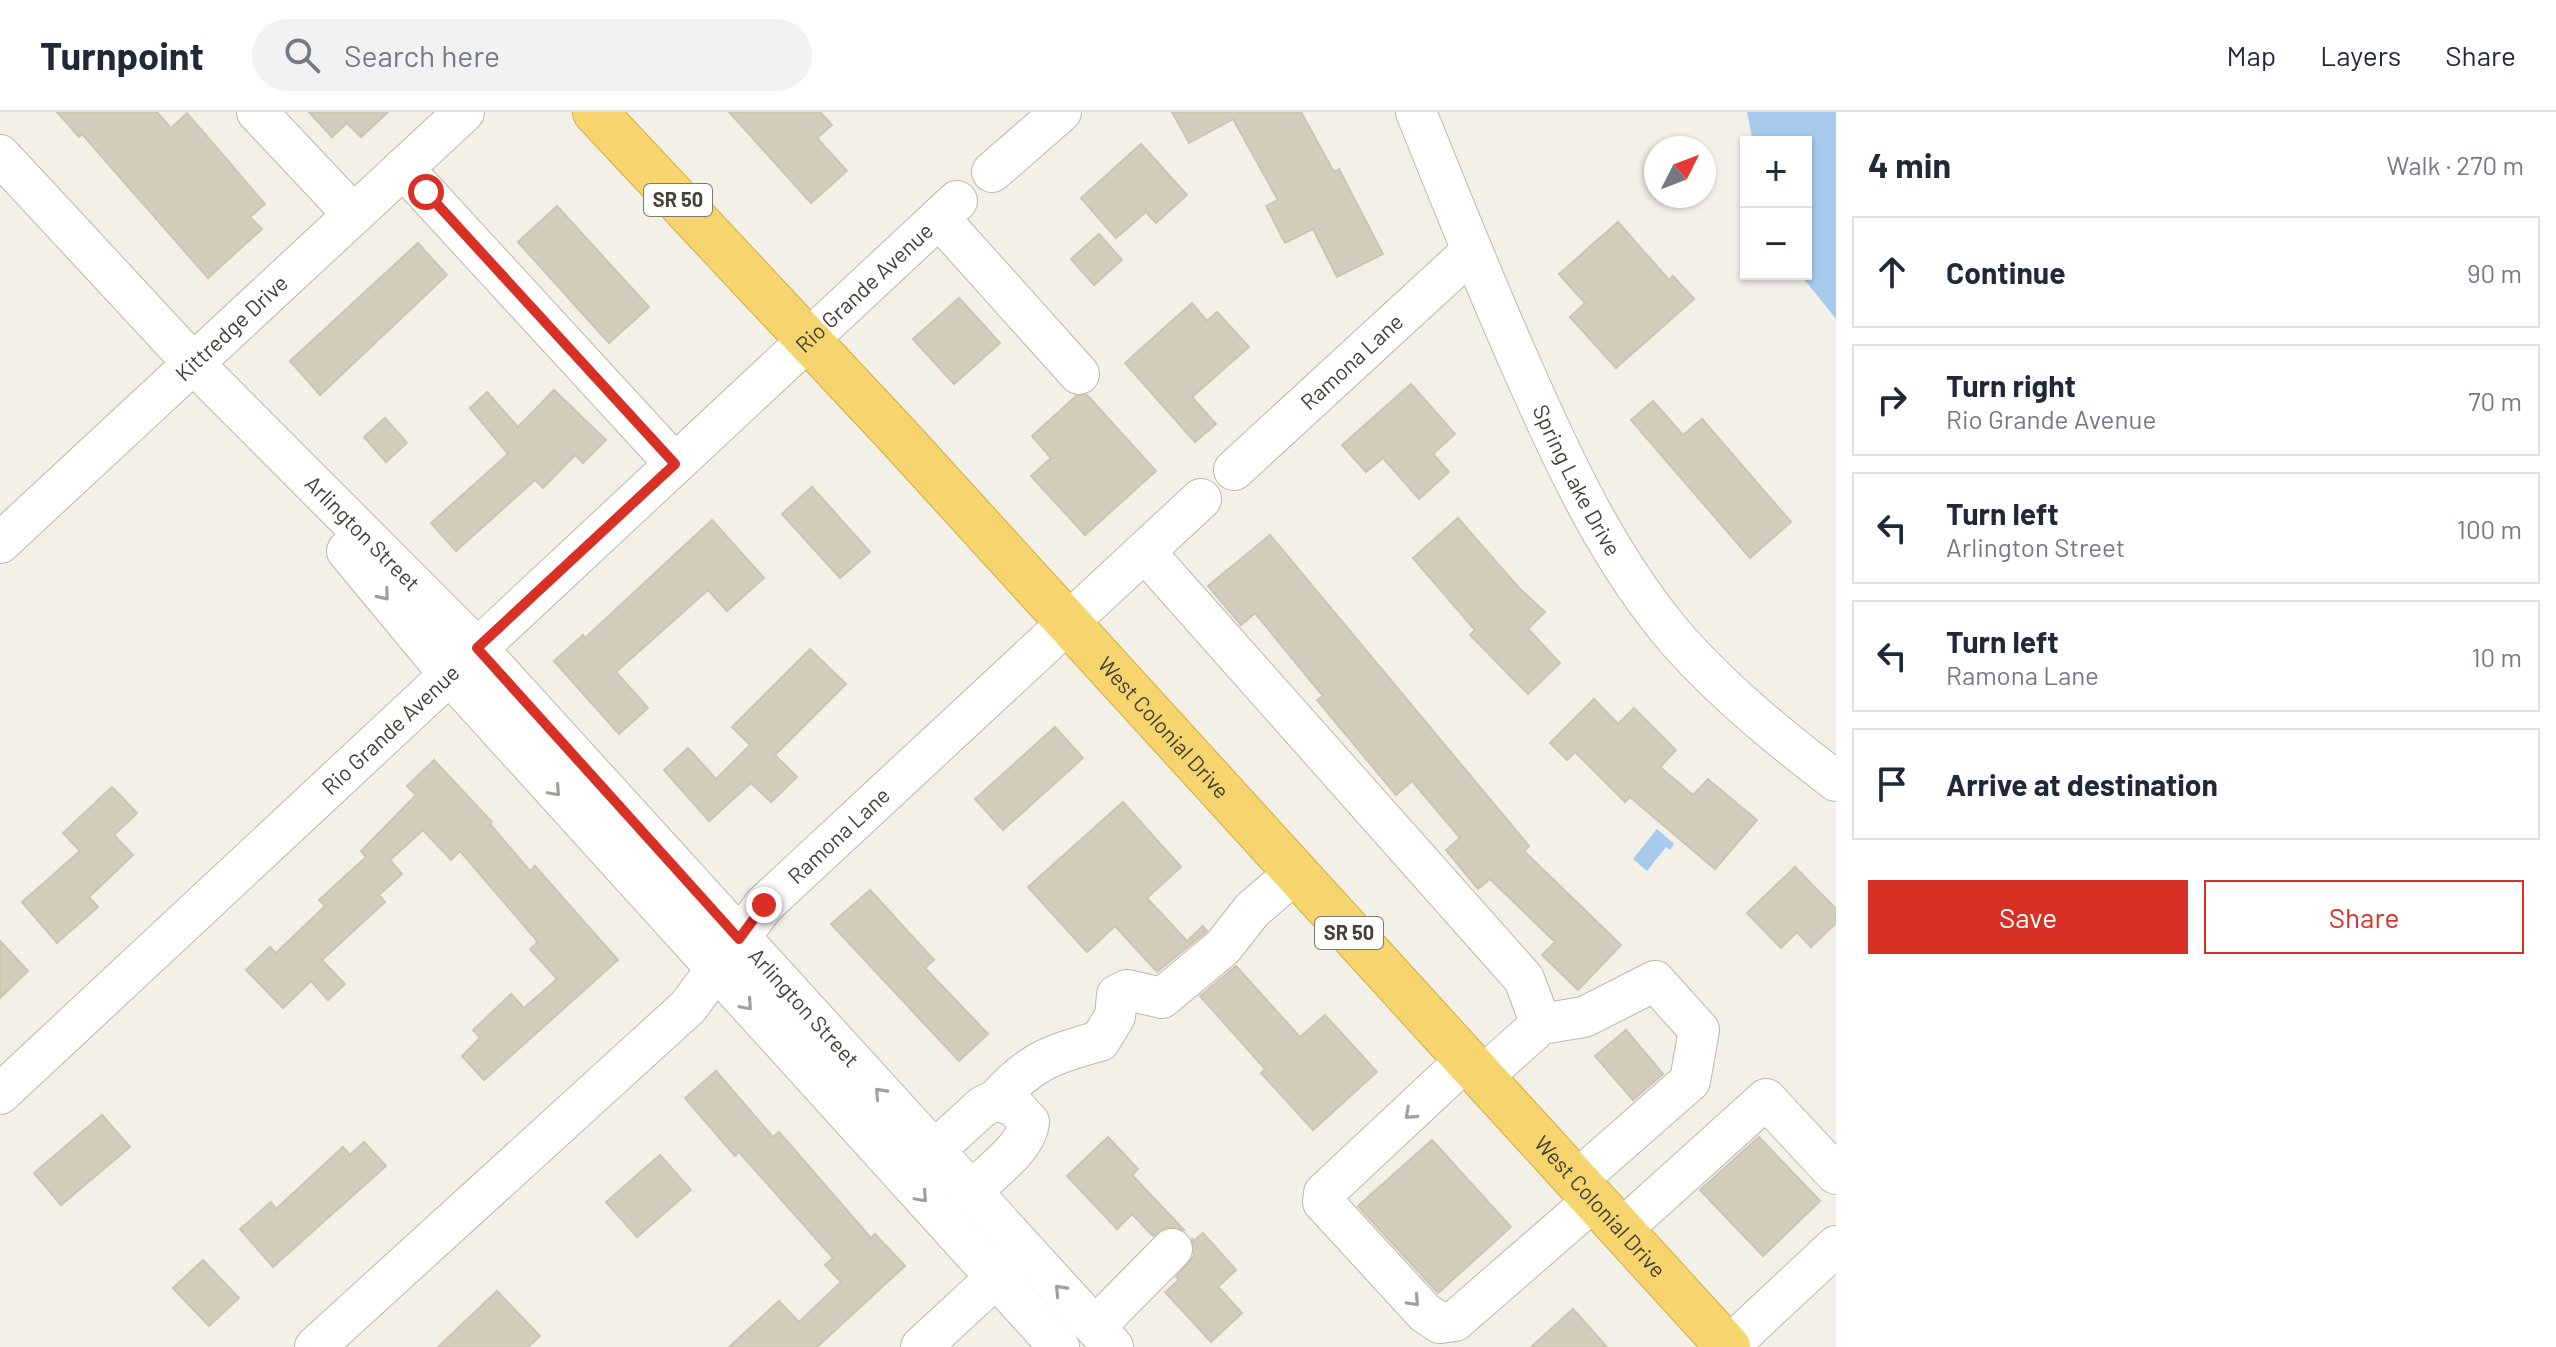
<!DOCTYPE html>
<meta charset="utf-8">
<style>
body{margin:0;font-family:Barlow,sans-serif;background:#f2f2f3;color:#1f2937}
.controls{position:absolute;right:24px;top:24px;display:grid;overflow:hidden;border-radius:0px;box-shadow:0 2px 6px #0004}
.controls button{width:72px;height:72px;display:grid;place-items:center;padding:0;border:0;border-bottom:2px solid #e0e1e3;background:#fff;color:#1f2937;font:40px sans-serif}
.compass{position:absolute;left:1644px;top:24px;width:72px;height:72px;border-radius:50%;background:#fff;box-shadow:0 2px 6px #0004;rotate:48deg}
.stop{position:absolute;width:24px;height:24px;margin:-18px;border:6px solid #d93025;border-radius:50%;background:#fff}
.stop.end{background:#d93025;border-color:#fff;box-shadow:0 2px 8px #0008}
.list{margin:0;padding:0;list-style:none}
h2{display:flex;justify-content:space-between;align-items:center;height:104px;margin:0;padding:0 32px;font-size:34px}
h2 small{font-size:26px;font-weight:400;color:#747a83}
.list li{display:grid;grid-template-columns:52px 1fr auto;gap:24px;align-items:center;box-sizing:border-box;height:112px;margin:0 16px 16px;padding:0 16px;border:2px solid #e0e1e3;border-radius:0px}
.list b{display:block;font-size:30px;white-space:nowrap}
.list p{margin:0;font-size:26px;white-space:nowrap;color:#747a83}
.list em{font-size:26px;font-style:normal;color:#747a83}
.actions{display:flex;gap:16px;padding:24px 32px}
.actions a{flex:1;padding:18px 0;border:2px solid #d93025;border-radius:0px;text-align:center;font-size:28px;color:#d93025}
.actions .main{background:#d93025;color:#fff}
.icon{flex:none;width:44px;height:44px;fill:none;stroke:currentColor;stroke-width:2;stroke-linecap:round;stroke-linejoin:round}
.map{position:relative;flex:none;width:1836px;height:1235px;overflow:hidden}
header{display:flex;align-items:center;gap:48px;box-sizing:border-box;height:112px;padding:0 40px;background:#fff;border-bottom:2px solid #e0e1e3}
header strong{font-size:38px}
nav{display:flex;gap:44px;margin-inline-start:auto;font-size:28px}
.search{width:560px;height:72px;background:#f2f2f3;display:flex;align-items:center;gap:20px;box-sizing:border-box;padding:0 28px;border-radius:44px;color:#747a83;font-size:30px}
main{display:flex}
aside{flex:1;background:#fff}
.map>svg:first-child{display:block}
.water{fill:#a6c9ec}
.building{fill:#d3cdbd;stroke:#cec5b0;stroke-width:2}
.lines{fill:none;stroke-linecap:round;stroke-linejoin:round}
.minor-casing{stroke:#bdb8aa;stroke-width:42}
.highway-casing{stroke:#d5ab3e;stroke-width:46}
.minor{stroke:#fff;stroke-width:40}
.highway{stroke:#f6d56e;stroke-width:44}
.oneway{stroke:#a2a09a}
.route{stroke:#d93025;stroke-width:10}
.labels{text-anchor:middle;stroke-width:7;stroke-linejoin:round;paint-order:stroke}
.shield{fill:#fff;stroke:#7d7a72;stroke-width:2}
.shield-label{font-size:20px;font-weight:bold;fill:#454136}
.street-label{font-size:22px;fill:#454136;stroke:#fff}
</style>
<header>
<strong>Turnpoint</strong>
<div class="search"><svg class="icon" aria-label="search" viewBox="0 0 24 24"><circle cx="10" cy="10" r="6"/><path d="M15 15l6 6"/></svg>Search here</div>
<nav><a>Map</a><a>Layers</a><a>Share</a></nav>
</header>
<main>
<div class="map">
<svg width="1836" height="1235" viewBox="0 0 1836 1235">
<rect width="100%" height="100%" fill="#f2f0e7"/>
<g class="water">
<path d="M 1747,0 L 1836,0 L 1836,207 L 1800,162 L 1806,162 L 1806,30 L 1753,30 Z"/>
<path d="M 1657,717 L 1674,732 L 1670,738 L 1666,735 L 1647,759 L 1633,747 Z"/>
</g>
<g class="building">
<path d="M 57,0 L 157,0 L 171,16 L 187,1 L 265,92 L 250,105 L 262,117 L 208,166 L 82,22 L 79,25 Z"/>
<path d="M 309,0 L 388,0 L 361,25 L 347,11 L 332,25 Z"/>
<path d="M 729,0 L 820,0 L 832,13 L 817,26 L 847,59 L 811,91 Z"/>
<path d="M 1172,0 L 1301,0 L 1334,60 L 1339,57 L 1383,142 L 1337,165 L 1313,117 L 1285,131 L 1266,94 L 1278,88 L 1233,7 L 1189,31 Z"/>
<path d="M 1141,32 L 1187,83 L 1156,111 L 1146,100 L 1116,126 L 1081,86 Z"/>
<path d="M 557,94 L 649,195 L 609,231 L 518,130 Z"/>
<path d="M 1618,110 L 1669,168 L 1673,164 L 1694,187 L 1616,256 L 1570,205 L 1585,191 L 1559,162 Z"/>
<path d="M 1099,122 L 1122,148 L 1094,173 L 1071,147 Z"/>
<path d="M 418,131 L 447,163 L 320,283 L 290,249 Z"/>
<path d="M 959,186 L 1000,231 L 954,272 L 913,227 Z"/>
<path d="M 1192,191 L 1207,209 L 1217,200 L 1249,235 L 1192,285 L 1216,312 L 1195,330 L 1125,251 Z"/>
<path d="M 1411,272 L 1455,322 L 1433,342 L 1449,360 L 1419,387 L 1383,346 L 1366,360 L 1342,333 Z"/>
<path d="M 554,278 L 606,328 L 583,351 L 575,343 L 543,376 L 535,368 L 456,439 L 431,411 L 508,342 L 470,296 L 487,280 L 518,315 Z"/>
<path d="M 1087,283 L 1156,359 L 1085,423 L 1031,364 L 1051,346 L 1032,324 L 1076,284 Z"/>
<path d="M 1653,289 L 1683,323 L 1702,307 L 1791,410 L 1750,446 L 1631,308 Z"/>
<path d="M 385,306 L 407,331 L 386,350 L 364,325 Z"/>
<path d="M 812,375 L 870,440 L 840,466 L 782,402 Z"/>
<path d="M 1458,406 L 1519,476 L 1545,500 L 1528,517 L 1560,551 L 1528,582 L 1470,523 L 1475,518 L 1413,446 Z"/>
<path d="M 712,408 L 764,466 L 727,499 L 708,478 L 616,560 L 648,596 L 619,622 L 554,549 L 583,523 L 585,526 Z"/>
<path d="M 1270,423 L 1529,734 L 1524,739 L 1621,833 L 1578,878 L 1542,843 L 1555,830 L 1490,767 L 1478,777 L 1446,738 L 1460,726 L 1412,669 L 1396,683 L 1317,588 L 1323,584 L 1255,501 L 1241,513 L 1208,474 Z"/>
<path d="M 810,537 L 846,572 L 775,643 L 797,665 L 771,690 L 751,671 L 709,709 L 664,658 L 688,636 L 716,667 L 750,633 L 732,615 Z"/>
<path d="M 1594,587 L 1618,612 L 1634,596 L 1676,638 L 1660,655 L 1693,683 L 1708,667 L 1757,708 L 1715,757 L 1630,685 L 1625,690 L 1575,640 L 1567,648 L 1550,631 Z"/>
<path d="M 1055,615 L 1083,646 L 1003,718 L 975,687 Z"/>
<path d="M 434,648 L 492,710 L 490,712 L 530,759 L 535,754 L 618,848 L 484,968 L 462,944 L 480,926 L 473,918 L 511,882 L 524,896 L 557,867 L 530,837 L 538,830 L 460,739 L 451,748 L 423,718 L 390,748 L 402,762 L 379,783 L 385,790 L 322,848 L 345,872 L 328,888 L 311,869 L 283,896 L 246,858 L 270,835 L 276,841 L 325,794 L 319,788 L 366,745 L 361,739 L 416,683 L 407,674 Z"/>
<path d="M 112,675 L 137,701 L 114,723 L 133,743 L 89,785 L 98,795 L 57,831 L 22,790 L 80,739 L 63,721 Z"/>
<path d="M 1123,690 L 1181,755 L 1147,786 L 1187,829 L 1203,814 L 1207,819 L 1157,860 L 1115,814 L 1087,840 L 1028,775 Z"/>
<path d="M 1795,755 L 1836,797 L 1836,811 L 1811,835 L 1797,820 L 1781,836 L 1747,801 Z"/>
<path d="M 870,778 L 934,848 L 925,856 L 988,922 L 959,949 L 831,812 Z"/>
<path d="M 0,829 L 28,859 L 0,886 Z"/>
<path d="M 1236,854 L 1300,925 L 1325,903 L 1377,960 L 1313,1018 L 1261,961 L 1265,957 L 1200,884 Z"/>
<path d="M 1626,918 L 1663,962 L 1633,988 L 1595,944 Z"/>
<path d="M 716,959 L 773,1025 L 779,1020 L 871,1126 L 875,1122 L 905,1154 L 817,1235 L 729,1235 L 779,1189 L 799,1210 L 841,1170 L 825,1153 L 833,1146 L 739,1040 L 735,1044 L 685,986 Z"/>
<path d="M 102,1003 L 130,1035 L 61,1093 L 34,1061 Z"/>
<path d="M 1108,1025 L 1138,1057 L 1132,1063 L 1184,1118 L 1167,1115 L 1153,1124 L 1132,1102 L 1117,1117 L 1067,1064 Z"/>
<path d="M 1759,1025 L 1820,1089 L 1763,1144 L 1700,1078 Z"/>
<path d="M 1432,1028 L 1511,1115 L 1438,1181 L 1358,1094 Z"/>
<path d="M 364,1030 L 386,1054 L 273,1155 L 240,1117 L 271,1090 L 276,1097 L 343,1035 L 350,1043 Z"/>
<path d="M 660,1043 L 691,1078 L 637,1125 L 606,1090 Z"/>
<path d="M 1203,1121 L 1236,1158 L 1218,1175 L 1242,1201 L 1211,1230 L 1165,1180 L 1179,1168 L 1176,1165 L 1194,1144 L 1192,1126 L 1194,1129 Z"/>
<path d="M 203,1148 L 239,1186 L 209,1214 L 173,1176 Z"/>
<path d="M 497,1179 L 540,1224 L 528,1235 L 438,1235 Z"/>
<path d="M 1573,1197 L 1607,1235 L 1531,1235 Z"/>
</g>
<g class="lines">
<defs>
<g id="minor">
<path d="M 257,0 L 353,102"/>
<path id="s1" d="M 1416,0 C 1450,85 1484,170 1521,253 C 1564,351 1610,451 1681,532 C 1727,583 1781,627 1836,669"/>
<path id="s2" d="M 0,43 L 192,250 L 477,536 L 1113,1235"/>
<path d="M 403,56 L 675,352"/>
<path d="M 992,60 L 1061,0"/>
<path d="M 939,106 L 1079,262"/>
<path id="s3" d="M 1234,358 L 1471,140"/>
<path id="s4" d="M 0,431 L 464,0"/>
<path d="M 347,439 L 449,562 L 1059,1235"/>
<path d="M 1145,440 L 1524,867 L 1541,912 L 1482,965"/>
<path d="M 1541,912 L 1584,905 L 1655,869 L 1699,918 L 1690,969 L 1576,1069"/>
<path d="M 1466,948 L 1324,1081 L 1323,1090 L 1425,1201 L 1440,1211 L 1455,1209 L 1594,1088"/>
<path id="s5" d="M 0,982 L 957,89"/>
<path d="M 996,988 C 1030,950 1051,942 1100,929 L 1115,904 L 1117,883 L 1127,878 L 1162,886 L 1223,835 L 1252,798 L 1295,761"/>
<path d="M 934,1039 L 983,994 L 996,988 L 1014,994 L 1029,1010 C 1027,1036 988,1062 971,1080"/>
<path d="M 1621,1118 L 1766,987 L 1836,1062"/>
<path d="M 1095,1215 L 1172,1137"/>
<path id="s6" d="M 315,1235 L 688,895 L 764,793 L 1201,387"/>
<path d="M 921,1235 L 1015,1148"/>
<path d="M 1728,1235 L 1836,1134"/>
</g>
<g id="highway">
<path id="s7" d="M 595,0 L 897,323 L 1728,1235"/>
</g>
</defs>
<use href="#minor" class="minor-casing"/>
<use href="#highway" class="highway-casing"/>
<use href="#minor" class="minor"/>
<use href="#highway" class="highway"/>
</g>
<defs><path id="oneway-chevron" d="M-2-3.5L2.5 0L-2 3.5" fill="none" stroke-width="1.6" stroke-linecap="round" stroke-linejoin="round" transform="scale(2)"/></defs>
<g class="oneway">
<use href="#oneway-chevron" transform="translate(384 483) rotate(50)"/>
<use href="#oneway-chevron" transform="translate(555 679) rotate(48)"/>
<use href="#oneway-chevron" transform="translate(747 893) rotate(48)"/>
<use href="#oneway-chevron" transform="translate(880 981) rotate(-133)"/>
<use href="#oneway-chevron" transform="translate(1410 1002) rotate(137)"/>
<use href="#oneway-chevron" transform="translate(922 1085) rotate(48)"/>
<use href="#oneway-chevron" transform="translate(1060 1178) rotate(-133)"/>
<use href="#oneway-chevron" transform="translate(1414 1189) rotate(47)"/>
</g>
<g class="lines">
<path class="route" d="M 426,80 L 675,352 L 477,536 L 739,827 L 764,793"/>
</g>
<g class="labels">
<g class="shield">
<rect x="644" y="72" width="68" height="32" rx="6"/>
<rect x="1315" y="805" width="68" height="32" rx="6"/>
</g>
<g class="shield-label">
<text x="678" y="95">SR 50</text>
<text x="1349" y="828">SR 50</text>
</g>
<g class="street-label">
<text dy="8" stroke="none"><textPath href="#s5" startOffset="1182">Rio Grande Avenue</textPath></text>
<text dy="8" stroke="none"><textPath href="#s4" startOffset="316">Kittredge Drive</textPath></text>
<text dy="8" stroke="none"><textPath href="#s3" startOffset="160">Ramona Lane</textPath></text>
<text dy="8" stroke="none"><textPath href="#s1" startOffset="402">Spring Lake Drive</textPath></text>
<text dy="8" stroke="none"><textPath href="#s2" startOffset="524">Arlington Street</textPath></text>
<text dy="8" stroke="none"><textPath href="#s7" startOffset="838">West Colonial Drive</textPath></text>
<text dy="8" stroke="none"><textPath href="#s5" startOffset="534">Rio Grande Avenue</textPath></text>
<text dy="8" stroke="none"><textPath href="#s6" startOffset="734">Ramona Lane</textPath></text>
<text dy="8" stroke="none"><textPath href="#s2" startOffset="1172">Arlington Street</textPath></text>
<text dy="8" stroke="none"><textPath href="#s7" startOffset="1486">West Colonial Drive</textPath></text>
</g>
</g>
</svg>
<div class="controls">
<button>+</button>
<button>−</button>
</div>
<svg class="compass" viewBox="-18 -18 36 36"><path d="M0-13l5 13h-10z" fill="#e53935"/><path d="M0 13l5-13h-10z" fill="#747a83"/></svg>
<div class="stop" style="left:426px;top:80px"></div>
<div class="stop end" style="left:764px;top:793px"></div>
</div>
<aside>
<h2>4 min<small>Walk · 270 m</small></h2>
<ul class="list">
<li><svg class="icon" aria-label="ahead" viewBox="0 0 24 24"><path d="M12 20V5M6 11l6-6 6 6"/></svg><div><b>Continue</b></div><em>90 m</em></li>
<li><svg class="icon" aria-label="right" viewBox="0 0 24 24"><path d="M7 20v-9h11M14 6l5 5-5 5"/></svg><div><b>Turn right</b><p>Rio Grande Avenue</p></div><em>70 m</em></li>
<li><svg class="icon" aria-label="left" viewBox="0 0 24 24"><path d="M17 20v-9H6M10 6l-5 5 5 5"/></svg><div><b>Turn left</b><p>Arlington Street</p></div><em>100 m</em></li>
<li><svg class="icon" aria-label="left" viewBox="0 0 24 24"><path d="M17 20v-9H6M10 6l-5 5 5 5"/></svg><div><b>Turn left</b><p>Ramona Lane</p></div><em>10 m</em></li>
<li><svg class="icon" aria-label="arrive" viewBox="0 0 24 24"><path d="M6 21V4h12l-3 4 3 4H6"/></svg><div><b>Arrive at destination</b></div></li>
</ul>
<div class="actions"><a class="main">Save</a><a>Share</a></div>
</aside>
</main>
